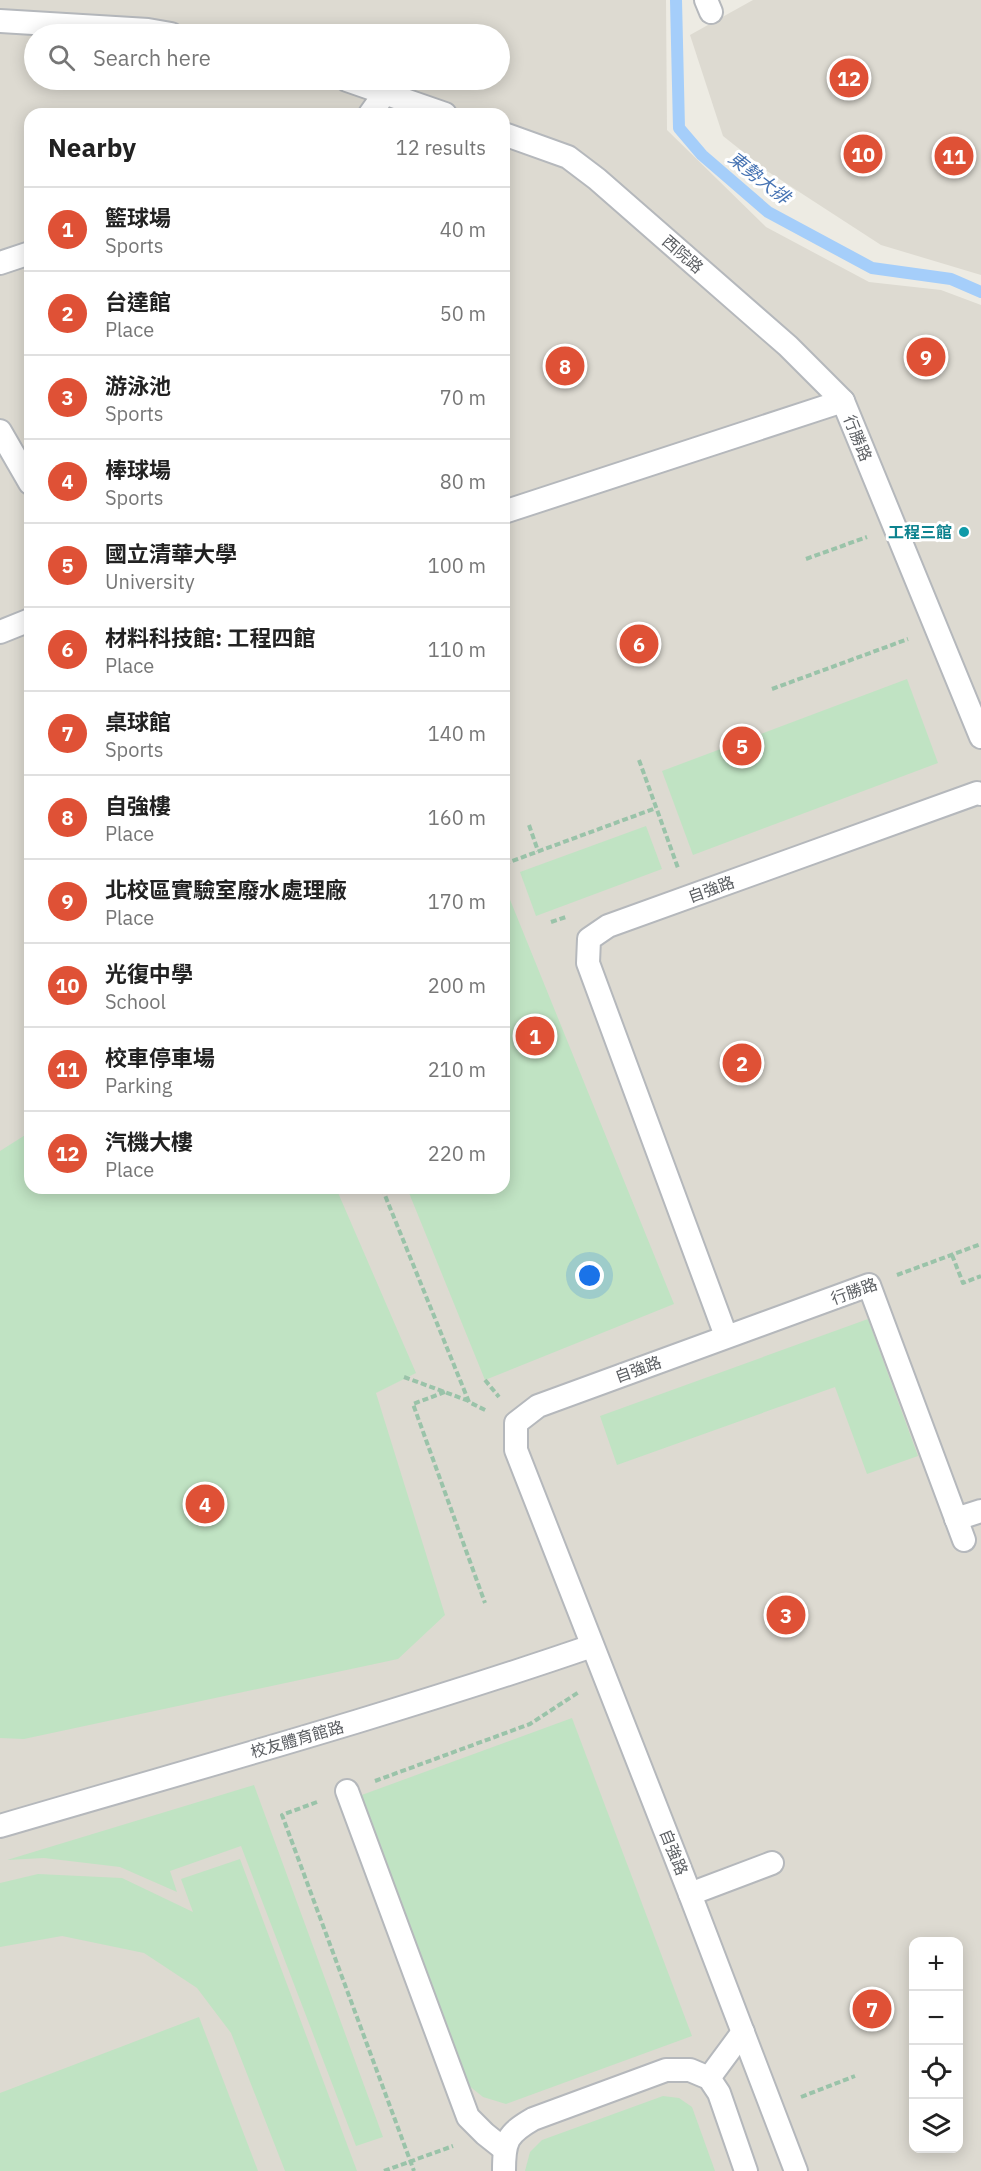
<!DOCTYPE html>
<meta charset="utf-8">
<style>
body{margin:0;font-family:"IBM Plex Sans","Noto Sans TC",sans-serif;background:#f2f2f2;color:#222}
.controls{position:absolute;right:18px;bottom:18px;display:grid;overflow:hidden;border-radius:12px;box-shadow:0 3px 15px #0003}
.controls button{width:54px;height:54px;display:grid;place-items:center;padding:0;border:0;border-bottom:2px solid #e0e0e0;background:#fff;color:#222;font:30px sans-serif}
.you{position:absolute;left:590px;top:1276px;width:21px;height:21px;margin:-15px;border:4px solid #fff;border-radius:50%;background:#1a73e8;box-shadow:0 0 0 9px #1a73e833}
.badge{display:grid;place-items:center;width:39px;height:39px;border-radius:50%;background:#df5136;color:#fff;font-size:20px;font-weight:700}
.pin{position:absolute;translate:-50% -50%;border:3px solid #fff;box-shadow:0 2px 6px #0006}
.list{margin:0;padding:0;list-style:none}
h2{display:flex;justify-content:space-between;align-items:center;height:78px;margin:0;padding:0 24px;font-size:26px}
h2 small{font-size:20px;font-weight:400;color:#767676}
.list li{display:grid;grid-template-columns:39px 1fr auto;gap:18px;align-items:center;box-sizing:border-box;height:84px;padding:0 24px;border-top:2px solid #e0e0e0}
.list b{display:block;font-size:22px;white-space:nowrap}
.list p{margin:0;font-size:20px;white-space:nowrap;color:#767676}
.list em{font-size:20px;font-style:normal;color:#767676}
.icon{flex:none;width:33px;height:33px;fill:none;stroke:currentColor;stroke-width:2;stroke-linecap:round;stroke-linejoin:round}
.map{position:relative;flex:none;width:981px;height:2171px;overflow:hidden}
.search{position:absolute;background:#fff;box-shadow:0 3px 15px #0003;left:24px;top:24px;width:486px;height:66px;display:flex;align-items:center;gap:15px;box-sizing:border-box;padding:0 21px;border-radius:33px;color:#767676;font-size:22px}
.panel{position:absolute;background:#fff;box-shadow:0 3px 15px #0003;left:24px;top:108px;width:486px;height:1086px;border-radius:18px}
.map>svg:first-child{display:block}
.education{fill:#dddad1;fill-rule:evenodd}
.green{fill:#c0e3c3}
.lines{fill:none;stroke-linecap:round;stroke-linejoin:round}
.stream{stroke:#a5cefa;stroke-width:12}
.lane-casing{stroke:#b5b8bc;stroke-width:26}
.path{stroke:#9ac3a9;stroke-width:4;stroke-dasharray:6 3;stroke-linecap:butt}
.lane{stroke:#fff;stroke-width:22}
.culture-dot{fill:#0f9aa8;stroke:#fff;stroke-width:2}
.labels{text-anchor:middle;stroke-width:6;stroke-linejoin:round;paint-order:stroke}
.street-label{font-size:16px;fill:#5b5e62;stroke:#fff}
.culture-label{font-size:16px;font-weight:bold;fill:#0d838f;stroke:#fff;text-anchor:end}
.water-label{font-size:18px;font-style:italic;fill:#4673b3;stroke:#fff}
</style>
<div class="map">
<svg width="981" height="2171" viewBox="0 0 981 2171">
<rect width="100%" height="100%" fill="#edebe3"/>
<g class="education">
<path d="M 0,0 L 666,0 L 667,130 L 766,227 L 869,282 L 941,290 L 981,305 L 981,2171 L 0,2171 ZM 34,34 L 500,34 L 500,80 L 34,80 ZM 30,114 L 504,114 L 504,1188 L 30,1188 ZM 914,1942 L 958,1942 L 958,2148 L 914,2148 Z"/>
<path d="M 753,0 L 981,0 L 981,275 L 881,245 L 767,171 L 723,136 L 690,35 Z"/>
</g>
<g class="green">
<path d="M 907,679 L 938,763 L 693,855 L 662,771 Z"/>
<path d="M 646,826 L 662,869 L 536,916 L 520,872 Z"/>
<path d="M 504,885 L 674,1304 L 485,1380 L 407,1188 L 504,1188 Z"/>
<path d="M 30,1132 L 30,1188 L 336,1188 L 416,1373 L 376,1393 L 445,1615 L 398,1659 L 24,1739 L 0,1738 L 0,1151 Z"/>
<path d="M 868,1319 L 918,1456 L 867,1474 L 835,1387 L 617,1465 L 600,1416 Z"/>
<path d="M 572,1718 L 692,2036 L 506,2104 L 483,2097 L 468,2085 L 359,1796 Z"/>
<path d="M 254,1785 L 383,2137 L 356,2146 L 241,1846 L 170,1871 L 177,1892 L 120,1867 L 44,1858 L 7,1860 Z"/>
<path d="M 240,1859 L 357,2171 L 285,2171 L 231,2033 L 197,1988 L 144,1953 L 62,1936 L 0,1947 L 0,1883 L 38,1874 L 122,1878 L 193,1912 L 181,1879 Z"/>
<path d="M 199,2017 L 258,2171 L 0,2171 L 0,2093 Z"/>
<path d="M 663,2096 L 679,2098 L 692,2107 L 715,2171 L 525,2171 L 530,2152 L 542,2140 Z"/>
</g>
<g class="lines">
<path class="stream" d="M 676,0 L 679,128 L 702,155 L 768,212 L 872,268 L 951,279 L 981,292"/>
<defs>
<g id="lane">
<path d="M 706,0 L 711,12"/>
<path d="M 0,21 L 148,30 L 171,34"/>
<path d="M 347,80 L 445,114"/>
<path d="M 370,114 L 385,93"/>
<path d="M 504,134 L 568,157 L 597,179 L 788,346 L 843,401 L 981,737"/>
<path d="M 0,263 L 30,253"/>
<path d="M 0,431 L 30,483"/>
<path d="M 504,512 L 843,401"/>
<path d="M 0,632 L 30,620"/>
<path d="M 726,1336 L 588,963 L 589,939 L 608,926 L 977,793 L 981,794"/>
<path d="M 956,1519 L 981,1511"/>
<path d="M 347,1791 L 468,2117 L 485,2134 L 504,2149"/>
<path d="M 0,1826 C 198,1768 397,1713 592,1646"/>
<path d="M 690,1894 L 772,1863"/>
<path d="M 709,2078 L 743,2032"/>
<path d="M 504,2171 C 504,2141 507,2134 533,2119 L 666,2070 L 690,2070 L 709,2078 L 719,2093 L 746,2171"/>
<path d="M 796,2171 L 690,1894 L 516,1450 L 516,1423 L 538,1406 L 869,1285 L 964,1540"/>
</g>
</defs>
<use href="#lane" class="lane-casing"/>
<g class="path">
<path d="M 806,559 L 867,537"/>
<path d="M 772,689 L 908,639"/>
<path d="M 639,760 L 678,868"/>
<path d="M 529,825 L 538,851"/>
<path d="M 504,864 L 656,808"/>
<path d="M 551,922 L 566,917"/>
<path d="M 382,1188 L 469,1402 L 487,1411"/>
<path d="M 952,1255 L 963,1283 L 981,1276"/>
<path d="M 897,1275 L 981,1244"/>
<path d="M 404,1377 L 469,1401"/>
<path d="M 485,1380 L 499,1397"/>
<path d="M 445,1392 L 413,1404 L 485,1603"/>
<path d="M 375,1781 L 530,1724 L 579,1692"/>
<path d="M 317,1802 L 282,1815 L 414,2171"/>
<path d="M 801,2097 L 855,2076"/>
<path d="M 384,2171 L 453,2146"/>
</g>
<use href="#lane" class="lane"/>
</g>
<circle class="culture-dot" cx="964" cy="532" r="6"/>
<g class="labels">
<g class="street-label">
<text transform="translate(683 254) rotate(41)" y="6">西院路</text>
<text transform="translate(858 438) rotate(68)" y="6">行勝路</text>
<text transform="translate(711 889) rotate(-20)" y="6">自強路</text>
<text transform="translate(854 1291) rotate(-20)" y="6">行勝路</text>
<text transform="translate(638 1369) rotate(-20)" y="6">自強路</text>
<text transform="translate(297 1739) rotate(-16)" y="6">校友體育館路</text>
<text transform="translate(674 1852) rotate(68)" y="6">自強路</text>
</g>
<g class="culture-label">
<text x="952" y="538">工程三館</text>
</g>
<g class="water-label">
<text transform="translate(759 178) rotate(38)" y="6">東勢大排</text>
</g>
</g>
</svg>
<div class="controls">
<button>+</button>
<button>−</button>
<button><svg class="icon" aria-label="locate" viewBox="0 0 24 24"><circle cx="12" cy="12" r="6"/><path d="M12 2v4M12 18v4M2 12h4M18 12h4"/></svg></button>
<button><svg class="icon" aria-label="layers" viewBox="0 0 24 24"><path d="M12 4l9 5-9 5-9-5zM3 14l9 5 9-5"/></svg></button>
</div>
<div class="you"></div>
<div class="pin badge" style="left:535px;top:1036px">1</div>
<div class="pin badge" style="left:742px;top:1063px">2</div>
<div class="pin badge" style="left:786px;top:1615px">3</div>
<div class="pin badge" style="left:205px;top:1504px">4</div>
<div class="pin badge" style="left:742px;top:746px">5</div>
<div class="pin badge" style="left:639px;top:644px">6</div>
<div class="pin badge" style="left:872px;top:2009px">7</div>
<div class="pin badge" style="left:565px;top:366px">8</div>
<div class="pin badge" style="left:926px;top:357px">9</div>
<div class="pin badge" style="left:863px;top:154px">10</div>
<div class="pin badge" style="left:954px;top:156px">11</div>
<div class="pin badge" style="left:849px;top:78px">12</div>
<div class="search"><svg class="icon" aria-label="search" viewBox="0 0 24 24"><circle cx="10" cy="10" r="6"/><path d="M15 15l6 6"/></svg>Search here</div>
<section class="panel">
<h2>Nearby<small>12 results</small></h2>
<ul class="list">
<li><span class="badge">1</span><div><b>籃球場</b><p>Sports</p></div><em>40 m</em></li>
<li><span class="badge">2</span><div><b>台達館</b><p>Place</p></div><em>50 m</em></li>
<li><span class="badge">3</span><div><b>游泳池</b><p>Sports</p></div><em>70 m</em></li>
<li><span class="badge">4</span><div><b>棒球場</b><p>Sports</p></div><em>80 m</em></li>
<li><span class="badge">5</span><div><b>國立清華大學</b><p>University</p></div><em>100 m</em></li>
<li><span class="badge">6</span><div><b>材料科技館: 工程四館</b><p>Place</p></div><em>110 m</em></li>
<li><span class="badge">7</span><div><b>桌球館</b><p>Sports</p></div><em>140 m</em></li>
<li><span class="badge">8</span><div><b>自強樓</b><p>Place</p></div><em>160 m</em></li>
<li><span class="badge">9</span><div><b>北校區實驗室廢水處理廠</b><p>Place</p></div><em>170 m</em></li>
<li><span class="badge">10</span><div><b>光復中學</b><p>School</p></div><em>200 m</em></li>
<li><span class="badge">11</span><div><b>校車停車場</b><p>Parking</p></div><em>210 m</em></li>
<li><span class="badge">12</span><div><b>汽機大樓</b><p>Place</p></div><em>220 m</em></li>
</ul>
</section>
</div>
